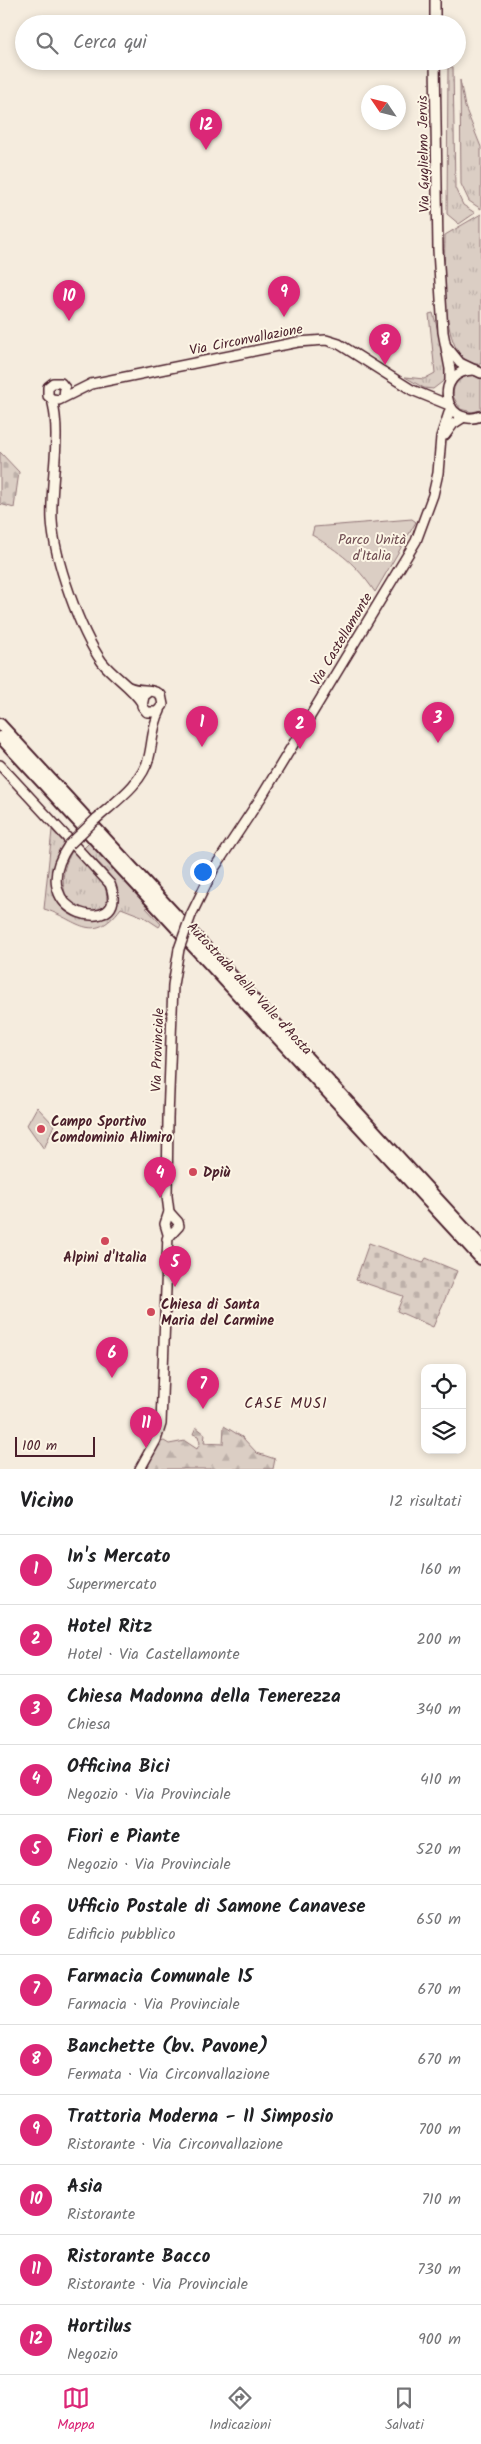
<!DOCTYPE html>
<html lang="it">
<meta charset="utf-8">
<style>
body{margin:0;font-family:Kalam,sans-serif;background:#f2f2f2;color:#202124}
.controls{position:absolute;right:15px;bottom:15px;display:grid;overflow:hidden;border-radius:10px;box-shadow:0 2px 8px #0003}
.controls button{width:45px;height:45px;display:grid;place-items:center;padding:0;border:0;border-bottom:1px solid #e0e0e0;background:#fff;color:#202124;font:25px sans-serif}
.compass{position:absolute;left:361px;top:85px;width:45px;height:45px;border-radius:50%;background:#fff;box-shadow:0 2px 8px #0003;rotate:305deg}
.scale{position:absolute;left:15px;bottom:12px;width:80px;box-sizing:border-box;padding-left:5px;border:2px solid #4a1f2b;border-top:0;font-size:14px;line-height:18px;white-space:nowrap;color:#4a1f2b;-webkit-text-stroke:4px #fcf5e5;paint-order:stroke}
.you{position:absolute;left:202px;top:871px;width:18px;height:18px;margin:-12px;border:4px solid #fff;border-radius:50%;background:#1a73e8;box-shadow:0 0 0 8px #1a73e833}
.badge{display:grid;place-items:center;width:32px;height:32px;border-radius:50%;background:#db2777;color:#fff;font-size:16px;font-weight:700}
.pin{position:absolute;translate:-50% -41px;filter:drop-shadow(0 1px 2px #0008)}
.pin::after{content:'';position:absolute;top:26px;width:18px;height:15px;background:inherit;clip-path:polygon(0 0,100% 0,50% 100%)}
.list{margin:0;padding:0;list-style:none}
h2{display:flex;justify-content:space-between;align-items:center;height:65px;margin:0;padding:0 20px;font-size:21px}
h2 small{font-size:16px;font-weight:400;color:#757577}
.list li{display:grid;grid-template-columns:32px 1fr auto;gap:15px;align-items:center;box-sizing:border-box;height:70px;padding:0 20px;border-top:1px solid #e0e0e0}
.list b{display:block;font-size:19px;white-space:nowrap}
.list p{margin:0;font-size:16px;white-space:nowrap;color:#757577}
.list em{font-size:16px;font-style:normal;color:#757577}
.icon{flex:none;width:28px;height:28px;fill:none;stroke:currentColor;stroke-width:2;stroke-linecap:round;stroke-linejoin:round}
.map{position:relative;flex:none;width:481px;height:1469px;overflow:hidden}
.search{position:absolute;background:#fff;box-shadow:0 2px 8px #0003;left:15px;right:15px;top:15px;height:55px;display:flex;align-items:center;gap:12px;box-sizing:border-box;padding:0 18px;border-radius:28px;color:#757577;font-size:19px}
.sheet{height:905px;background:#fff}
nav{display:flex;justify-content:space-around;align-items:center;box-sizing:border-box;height:70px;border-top:1px solid #e0e0e0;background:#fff;font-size:14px;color:#757577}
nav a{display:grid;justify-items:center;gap:2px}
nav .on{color:#db2777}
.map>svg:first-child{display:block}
.grass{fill:url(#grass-tufts);stroke:#927678}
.forest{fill:url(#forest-firs);stroke:#927678}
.cemetery{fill:url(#cemetery-stones);stroke:#927678}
.park{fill:#dbcec4;stroke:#927678}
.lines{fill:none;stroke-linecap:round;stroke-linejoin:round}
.major-casing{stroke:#4a1f2b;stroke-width:12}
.highway-casing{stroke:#4a1f2b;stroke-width:14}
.major{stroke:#fcf5e5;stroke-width:9}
.highway{stroke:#fcf5e5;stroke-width:10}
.major-bridge-casing{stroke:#4a1f2b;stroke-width:12;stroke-linecap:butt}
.major-bridge{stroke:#fcf5e5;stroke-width:9}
.poi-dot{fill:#d1495b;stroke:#fcf5e5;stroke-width:2}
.labels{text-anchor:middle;stroke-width:4;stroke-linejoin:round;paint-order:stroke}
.street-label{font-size:14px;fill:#4a1f2b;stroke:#fcf5e5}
.park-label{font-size:14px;fill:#6e4b51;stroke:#fcf5e5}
.poi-label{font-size:14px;font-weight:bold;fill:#4a1f2b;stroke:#fcf5e5;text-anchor:start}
.neighbourhood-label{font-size:15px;letter-spacing:1px;fill:#4a1f2b;stroke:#fcf5e5}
</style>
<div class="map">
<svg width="481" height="1469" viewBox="0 0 481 1469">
<defs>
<pattern id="grass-tufts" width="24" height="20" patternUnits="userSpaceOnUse" patternTransform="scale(1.25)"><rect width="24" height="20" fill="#dbcec4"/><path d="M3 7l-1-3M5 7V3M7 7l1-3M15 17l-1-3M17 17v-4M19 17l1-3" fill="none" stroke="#bdb0a9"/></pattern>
<pattern id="forest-firs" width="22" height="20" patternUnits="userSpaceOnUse" patternTransform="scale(1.25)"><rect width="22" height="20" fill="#dbcec4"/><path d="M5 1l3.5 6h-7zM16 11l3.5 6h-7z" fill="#bdb0a9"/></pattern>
<pattern id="cemetery-stones" width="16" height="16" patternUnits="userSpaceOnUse" patternTransform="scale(1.25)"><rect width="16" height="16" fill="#dbcec4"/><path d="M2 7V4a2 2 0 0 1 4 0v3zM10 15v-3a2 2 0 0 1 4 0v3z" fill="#bdb0a9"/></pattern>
</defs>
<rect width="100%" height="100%" fill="#f5ecde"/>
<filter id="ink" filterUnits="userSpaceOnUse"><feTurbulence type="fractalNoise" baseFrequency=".02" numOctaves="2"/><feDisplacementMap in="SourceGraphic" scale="10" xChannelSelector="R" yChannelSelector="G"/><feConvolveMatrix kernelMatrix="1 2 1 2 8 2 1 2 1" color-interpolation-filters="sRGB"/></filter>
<g filter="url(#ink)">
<g class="grass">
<path d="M 448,67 L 453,67 L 455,188 L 463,205 L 475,213 L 459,224 L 447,214 Z"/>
<path d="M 460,80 L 465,107 L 481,147 L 481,209 L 469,201 L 461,184 Z"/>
<path d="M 481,214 L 481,364 C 437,368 445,262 445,235 Z"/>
<path d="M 433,313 L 448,367 L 446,379 L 433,389 L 424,388 L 405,377 L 424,379 L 435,373 L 429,314 Z"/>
<path d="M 471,375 L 481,377 L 481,410 L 472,412 L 460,409 L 453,396 C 453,383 460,377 471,375 Z"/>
<path d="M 52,830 L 64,843 C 16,928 129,942 117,890 C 113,874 95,860 84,848 L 89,843 L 149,907 L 146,908 L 161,924 L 159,927 L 144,917 L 121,908 C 92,947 76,918 44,909 Z"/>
<path d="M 73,850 C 87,865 116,885 104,908 C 64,922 53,879 73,850 Z"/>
</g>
<path class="forest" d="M 224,1426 L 242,1437 L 257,1453 L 275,1459 L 273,1469 L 144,1469 L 160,1442 L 164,1441 L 169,1444 L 185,1441 L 197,1449 L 200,1443 L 198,1436 L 193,1434 L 196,1427 L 205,1434 L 204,1443 L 223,1444 Z"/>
<g class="cemetery">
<path d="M 0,452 L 19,472 L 14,508 L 0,504 Z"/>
<path d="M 369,1243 L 423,1263 L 426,1258 L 457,1271 L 433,1327 L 397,1311 L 403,1296 L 356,1280 Z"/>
</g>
<g class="park">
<path d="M 412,519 L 416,522 L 375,592 C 355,563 341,553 312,535 L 314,527 Z"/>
<path d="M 37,1107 L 54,1125 L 44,1149 L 27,1125 Z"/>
</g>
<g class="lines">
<defs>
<g id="major">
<path d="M 435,0 L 435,24"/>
<path d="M 435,61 L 438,250 L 443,332 L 450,369 L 450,382"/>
<path d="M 447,347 L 460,363 L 481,373"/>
<path d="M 475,370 C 432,369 443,430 481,416"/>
<path d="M 64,396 L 65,388 L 61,383 L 53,383 L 48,387 L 48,396 L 52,399 L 59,400 L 91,384 L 298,342 L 326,340 L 339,344 L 412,390 L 449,405"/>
<path d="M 52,399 C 62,438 50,480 52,520 C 54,559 80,631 102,662 C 114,677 132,687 142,703"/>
<path d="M 445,435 L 453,424 L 464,417"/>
<path d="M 129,687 C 140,692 153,688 161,695 L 163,705 L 157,712 L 147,712 L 142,706 L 144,696 L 149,692"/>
<path d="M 0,765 L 110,884 C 133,940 19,917 69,845"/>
<path d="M 96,819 C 116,801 142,784 149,757 C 153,741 152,726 160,711"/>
<path d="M 191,915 L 213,870 L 262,796 L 416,541 L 433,495 L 438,473 L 441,437 L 451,407"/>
<path d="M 167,1239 L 179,1226 L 178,1222 L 169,1212"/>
<path d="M 140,1469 L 156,1440 L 161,1424 L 168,1234 L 165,1224 L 169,1212 L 167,1196 L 168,1118 L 173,985 L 179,949"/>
</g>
<g id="highway">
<path d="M 0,724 L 481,1246"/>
<path d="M 0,737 L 481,1259"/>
</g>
</defs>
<use href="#major" class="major-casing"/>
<use href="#highway" class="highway-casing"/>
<use href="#major" class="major"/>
<use href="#highway" class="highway"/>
<defs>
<g id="major-bridge">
<path d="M 69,845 L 96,819"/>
<path d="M 179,949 L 191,915"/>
</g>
</defs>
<use href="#major-bridge" class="major-bridge-casing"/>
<use href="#major-bridge" class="major-bridge"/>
</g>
</g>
<g class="poi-dot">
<circle cx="41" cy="1129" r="5"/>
<circle cx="193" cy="1172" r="5"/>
<circle cx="105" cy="1241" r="5"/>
<circle cx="151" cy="1312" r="5"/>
</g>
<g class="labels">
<g class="street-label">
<text transform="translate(423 154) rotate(-91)" y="5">Via Guglielmo Jervis</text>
<text transform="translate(246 339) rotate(-11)" y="5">Via Circonvallazione</text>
<text transform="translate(341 639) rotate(-59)" y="5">Via Castellamonte</text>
<text transform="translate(250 988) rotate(47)" y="5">Autostrada della Valle d'Aosta</text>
<text transform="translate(157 1050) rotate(-88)" y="5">Via Provinciale</text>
</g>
<g class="park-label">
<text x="372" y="544">Parco Unità<tspan x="372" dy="16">d'Italia</tspan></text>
</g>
<g class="poi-label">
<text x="51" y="1126">Campo Sportivo<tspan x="51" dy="16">Comdominio Alimiro</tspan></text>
<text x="203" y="1177">Dpiù</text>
<text x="105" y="1262" text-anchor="middle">Alpini d'Italia</text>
<text x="161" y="1309">Chiesa di Santa<tspan x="161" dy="16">Maria del Carmine</tspan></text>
</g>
<g class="neighbourhood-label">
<text x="286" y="1408">CASE MUSI</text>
</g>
</g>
</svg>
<div class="controls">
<button><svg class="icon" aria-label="locate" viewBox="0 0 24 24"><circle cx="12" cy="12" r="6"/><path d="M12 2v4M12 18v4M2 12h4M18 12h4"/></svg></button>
<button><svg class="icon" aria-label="layers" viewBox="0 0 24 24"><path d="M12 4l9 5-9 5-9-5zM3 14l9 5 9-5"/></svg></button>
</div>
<svg class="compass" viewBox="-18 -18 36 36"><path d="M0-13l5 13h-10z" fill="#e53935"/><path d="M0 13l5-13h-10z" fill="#757577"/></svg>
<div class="scale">100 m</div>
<div class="you"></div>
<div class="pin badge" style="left:202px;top:747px">1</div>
<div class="pin badge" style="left:300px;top:749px">2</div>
<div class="pin badge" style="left:438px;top:743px">3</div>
<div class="pin badge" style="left:160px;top:1198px">4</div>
<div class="pin badge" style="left:175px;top:1287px">5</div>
<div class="pin badge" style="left:112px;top:1378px">6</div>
<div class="pin badge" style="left:203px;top:1409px">7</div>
<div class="pin badge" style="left:385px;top:365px">8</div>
<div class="pin badge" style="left:284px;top:317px">9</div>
<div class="pin badge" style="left:69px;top:321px">10</div>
<div class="pin badge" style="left:146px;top:1448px">11</div>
<div class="pin badge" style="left:206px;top:150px">12</div>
<div class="search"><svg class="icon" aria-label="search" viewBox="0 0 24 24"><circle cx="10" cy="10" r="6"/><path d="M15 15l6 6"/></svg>Cerca qui</div>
</div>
<section class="sheet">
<h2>Vicino<small>12 risultati</small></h2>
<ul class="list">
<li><span class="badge">1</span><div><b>In's Mercato</b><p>Supermercato</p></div><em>160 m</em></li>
<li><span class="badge">2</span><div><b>Hotel Ritz</b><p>Hotel · Via Castellamonte</p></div><em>200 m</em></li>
<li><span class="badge">3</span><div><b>Chiesa Madonna della Tenerezza</b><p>Chiesa</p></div><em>340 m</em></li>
<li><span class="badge">4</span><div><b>Officina Bici</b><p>Negozio · Via Provinciale</p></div><em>410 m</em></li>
<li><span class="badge">5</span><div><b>Fiori e Piante</b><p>Negozio · Via Provinciale</p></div><em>520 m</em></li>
<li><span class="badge">6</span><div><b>Ufficio Postale di Samone Canavese</b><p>Edificio pubblico</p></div><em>650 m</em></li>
<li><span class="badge">7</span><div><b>Farmacia Comunale 15</b><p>Farmacia · Via Provinciale</p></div><em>670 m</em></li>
<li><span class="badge">8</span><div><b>Banchette (bv. Pavone)</b><p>Fermata · Via Circonvallazione</p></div><em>670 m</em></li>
<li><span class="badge">9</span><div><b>Trattoria Moderna - Il Simposio</b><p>Ristorante · Via Circonvallazione</p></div><em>700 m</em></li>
<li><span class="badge">10</span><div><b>Asia</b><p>Ristorante</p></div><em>710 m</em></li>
<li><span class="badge">11</span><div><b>Ristorante Bacco</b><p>Ristorante · Via Provinciale</p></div><em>730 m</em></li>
<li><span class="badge">12</span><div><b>Hortilus</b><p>Negozio</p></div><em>900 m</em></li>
</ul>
</section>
<nav>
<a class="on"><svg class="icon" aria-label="map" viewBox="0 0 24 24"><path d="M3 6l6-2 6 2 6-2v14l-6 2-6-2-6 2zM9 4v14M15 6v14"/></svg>Mappa</a>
<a><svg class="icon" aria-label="directions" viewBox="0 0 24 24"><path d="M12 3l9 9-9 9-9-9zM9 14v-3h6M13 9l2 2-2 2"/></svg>Indicazioni</a>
<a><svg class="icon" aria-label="saved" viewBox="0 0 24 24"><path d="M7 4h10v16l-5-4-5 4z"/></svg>Salvati</a>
</nav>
